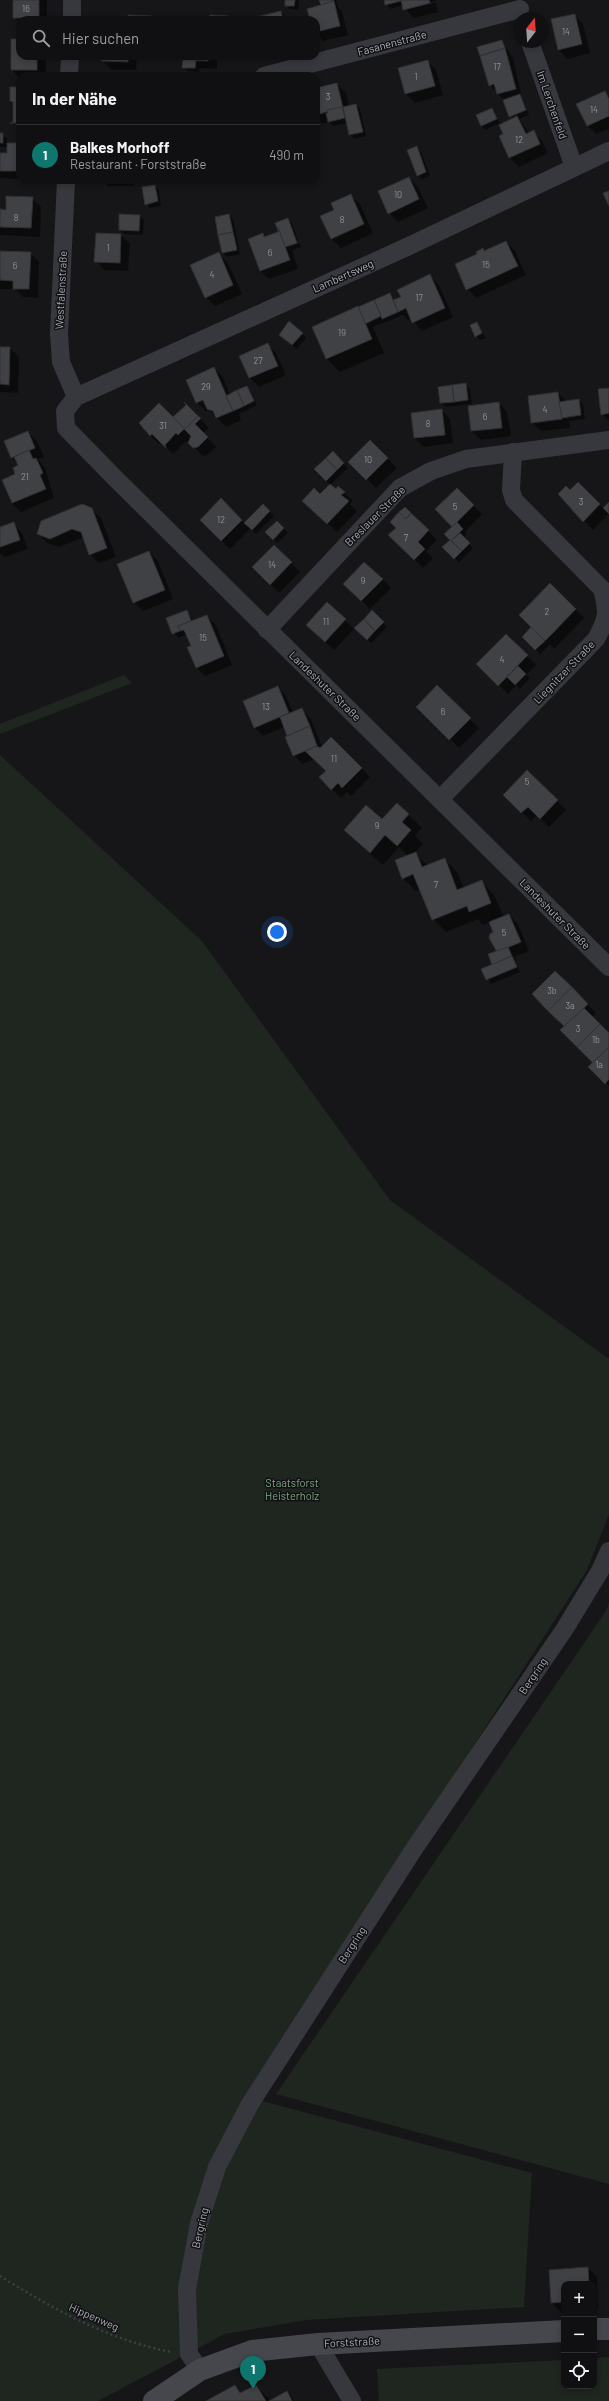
<!DOCTYPE html>
<html lang="de">
<meta charset="utf-8">
<style>
body{margin:0;font-family:Barlow,sans-serif;background:#19191b;color:#f1f3f6}
.controls{position:absolute;right:12px;bottom:12px;display:grid;overflow:hidden;border-radius:8px;box-shadow:0 2px 6px #0003}
.controls button{width:36px;height:36px;display:grid;place-items:center;padding:0;border:0;border-bottom:1px solid #303032;background:#101012;color:#f1f3f6;font:20px sans-serif}
.compass{position:absolute;left:513px;top:12px;width:36px;height:36px;border-radius:50%;background:#101012;box-shadow:0 2px 6px #0003;rotate:17deg}
.you{position:absolute;left:277px;top:932px;width:14px;height:14px;margin:-10px;border:3px solid #fff;border-radius:50%;background:#1a73e8;box-shadow:0 0 0 6px #1a73e833}
.badge{display:grid;place-items:center;width:26px;height:26px;border-radius:50%;background:#0f766e;color:#fff;font-size:13px;font-weight:700}
.pin{position:absolute;translate:-50% -33px;filter:drop-shadow(0 1px 2px #0008)}
.pin::after{content:'';position:absolute;top:21px;width:14px;height:12px;background:inherit;clip-path:polygon(0 0,100% 0,50% 100%)}
.list{margin:0;padding:0;list-style:none}
h2{display:flex;justify-content:space-between;align-items:center;height:52px;margin:0;padding:0 16px;font-size:17px}
h2 small{font-size:13px;font-weight:400;color:#9c9d9f}
.list li{display:grid;grid-template-columns:26px 1fr auto;gap:12px;align-items:center;box-sizing:border-box;height:60px;padding:0 16px;border-top:1px solid #303032}
.list b{display:block;font-size:15px;white-space:nowrap}
.list p{margin:0;font-size:13px;white-space:nowrap;color:#9c9d9f}
.list em{font-size:13px;font-style:normal;color:#9c9d9f}
.icon{flex:none;width:22px;height:22px;fill:none;stroke:currentColor;stroke-width:2;stroke-linecap:round;stroke-linejoin:round}
.map{position:relative;flex:none;width:609px;height:2401px;overflow:hidden}
.search{position:absolute;background:#101012;box-shadow:0 2px 6px #0003;left:16px;top:16px;width:304px;height:44px;display:flex;align-items:center;gap:10px;box-sizing:border-box;padding:0 14px;border-radius:12px;color:#9c9d9f;font-size:15px}
.panel{position:absolute;background:#101012;box-shadow:0 2px 6px #0003;left:16px;top:72px;width:304px;height:112px;border-radius:12px}
.map>svg:first-child{display:block}
.green{fill:#1e261f}
.shadow{fill:#0007;fill-rule:evenodd}
.building{fill:#404145;stroke:#303034}
.lines{fill:none;stroke-linecap:round;stroke-linejoin:round}
.path{stroke:#3d3f44;stroke-width:2.5;stroke-dasharray:2 3;stroke-linecap:butt}
.street{stroke:#37383d;stroke-width:18}
.secondary{stroke:#45474d;stroke-width:22}
.labels{text-anchor:middle;stroke-width:3;stroke-linejoin:round;paint-order:stroke}
.number-label{font-size:9px;fill:#8e929b}
.street-label{font-size:11px;fill:#a8adb8;stroke:#111113}
.park-label{font-size:11px;fill:#7fa381;stroke:#111113}
</style>
<div class="map">
<svg width="609" height="2401" viewBox="0 0 609 2401">
<rect width="100%" height="100%" fill="#161618"/>
<g class="green">
<path d="M 124,675 L 132,683 L 0,734 L 0,724 Z"/>
<path d="M 0,755 L 202,941 L 390,1200 L 609,1359 L 609,1514 L 587,1570 L 247,2097 L 532,2173 L 524,2307 L 306,2320 L 225,2334 L 98,2401 L 0,2401 Z"/>
<path d="M 609,1604 L 609,2184 L 276,2094 L 604,1614 Z"/>
<path d="M 609,2357 L 609,2401 L 379,2401 L 377,2369 L 564,2360 L 564,2386 L 594,2386 L 594,2358 Z"/>
</g>
<g class="shadow">
<path d="M 14,0 L 47,0 L 47,20 L 20,20 L 20,24 L 14,17 Z"/>
<path d="M 286,0 L 299,0 L 298,10 L 290,9 L 286,5 Z"/>
<path d="M 320,0 L 336,0 L 338,7 L 342,12 L 348,35 L 323,41 L 316,34 L 316,20 L 311,20 L 323,6 Z"/>
<path d="M 385,0 L 435,0 L 438,12 L 413,18 L 403,5 L 390,9 ZM 435,1 L 435,3 L 409,9 L 409,7 Z"/>
<path d="M 281,12 L 289,20 L 251,20 Z"/>
<path d="M 574,15 L 583,24 L 590,53 L 568,59 L 559,50 Z"/>
<path d="M 20,40 L 20,56 L 46,56 L 46,76 L 20,78 L 12,70 Z"/>
<path d="M 502,41 L 513,58 L 522,98 L 529,115 L 519,119 L 530,134 L 533,132 L 542,141 L 548,153 L 519,167 L 510,158 L 500,137 L 505,134 L 499,123 L 486,130 L 481,126 L 492,109 L 501,125 L 513,119 L 504,100 L 490,85 Z"/>
<path d="M 103,56 L 137,56 L 136,70 L 112,70 L 103,61 Z"/>
<path d="M 184,56 L 217,56 L 217,69 L 200,68 L 199,72 L 187,71 L 183,67 Z"/>
<path d="M 427,61 L 436,70 L 443,95 L 415,103 L 406,94 Z"/>
<path d="M 337,84 L 346,93 L 349,106 L 356,105 L 360,109 L 366,136 L 354,139 L 350,135 L 347,123 L 333,126 L 329,122 L 323,124 L 316,117 L 316,89 Z"/>
<path d="M 20,88 L 20,129 L 14,122 L 14,104 L 11,101 Z"/>
<path d="M 605,92 L 609,96 L 609,129 L 596,134 L 588,126 Z"/>
<path d="M 0,134 L 7,138 L 7,144 L 20,144 L 20,179 L 0,178 L 0,154 L 8,154 L 8,147 L 0,147 Z"/>
<path d="M 417,147 L 421,152 L 430,176 L 422,179 L 418,175 Z"/>
<path d="M 409,178 L 418,187 L 428,208 L 398,222 L 389,213 Z"/>
<path d="M 102,180 L 134,180 L 134,186 L 108,186 Z"/>
<path d="M 155,186 L 159,190 L 161,206 L 150,208 L 146,204 Z"/>
<path d="M 351,196 L 360,204 L 373,233 L 341,248 L 332,239 L 322,216 L 336,210 Z"/>
<path d="M 32,198 L 41,207 L 40,237 L 0,235 L 0,210 L 7,211 Z"/>
<path d="M 229,215 L 233,219 L 240,254 L 227,257 L 223,253 Z"/>
<path d="M 140,216 L 144,220 L 143,235 L 124,234 L 120,230 Z"/>
<path d="M 288,219 L 292,223 L 298,241 L 290,244 L 290,247 L 299,243 L 301,247 L 292,250 L 298,269 L 269,279 L 260,271 L 263,234 L 266,237 L 280,232 Z"/>
<path d="M 121,235 L 130,244 L 128,271 L 104,270 L 96,261 Z"/>
<path d="M 506,242 L 515,251 L 526,275 L 476,298 L 467,289 L 478,254 L 483,249 L 485,251 Z"/>
<path d="M 0,252 L 30,253 L 39,262 L 38,298 L 23,297 L 15,289 L 0,289 Z"/>
<path d="M 219,255 L 228,263 L 242,294 L 215,306 L 206,297 Z"/>
<path d="M 430,276 L 439,285 L 453,317 L 422,331 L 411,318 L 408,320 L 403,315 L 373,327 L 384,353 L 340,372 L 327,359 L 313,327 L 389,294 L 395,300 L 402,297 Z"/>
<path d="M 476,323 L 486,338 L 480,340 L 476,336 Z"/>
<path d="M 302,333 L 306,338 L 297,349 L 284,339 Z"/>
<path d="M 267,344 L 276,353 L 286,375 L 259,387 L 250,378 L 240,357 Z"/>
<path d="M 0,348 L 10,348 L 19,357 L 18,393 L 0,392 Z"/>
<path d="M 214,368 L 223,377 L 230,395 L 247,387 L 257,405 L 239,414 L 241,420 L 226,427 L 209,410 L 206,411 L 197,402 Z"/>
<path d="M 465,385 L 470,389 L 472,404 L 446,407 L 441,403 L 439,388 Z"/>
<path d="M 609,389 L 609,421 L 602,414 Z"/>
<path d="M 558,393 L 567,402 L 579,400 L 583,405 L 585,419 L 569,421 L 570,428 L 541,431 L 532,423 Z"/>
<path d="M 499,403 L 507,412 L 511,436 L 481,440 L 472,431 Z"/>
<path d="M 159,404 L 185,431 L 187,406 L 209,428 L 203,433 L 216,447 L 207,455 L 203,456 L 189,442 L 185,442 L 173,454 L 161,442 L 159,444 L 149,434 Z"/>
<path d="M 442,410 L 450,419 L 453,443 L 424,447 L 415,438 L 412,414 Z"/>
<path d="M 28,432 L 37,441 L 44,457 L 38,459 L 45,468 L 54,498 L 21,512 L 12,503 L 19,466 L 12,458 Z"/>
<path d="M 370,441 L 397,468 L 376,488 L 350,462 Z"/>
<path d="M 333,452 L 348,468 L 330,485 L 315,469 Z"/>
<path d="M 578,484 L 604,509 L 609,503 L 609,513 L 593,530 L 584,521 L 570,492 Z"/>
<path d="M 457,489 L 482,514 L 465,532 L 467,534 L 463,538 L 473,548 L 459,562 L 444,547 L 451,540 Z"/>
<path d="M 336,491 L 344,493 L 353,501 L 350,504 L 357,511 L 337,532 L 312,509 L 320,496 Z"/>
<path d="M 221,500 L 245,524 L 263,505 L 274,516 L 256,534 L 251,528 L 230,549 L 201,520 Z"/>
<path d="M 405,508 L 437,540 L 426,551 L 433,558 L 423,568 L 390,535 L 397,528 Z"/>
<path d="M 91,509 L 101,518 L 116,557 L 99,563 L 90,554 L 84,539 L 82,538 L 59,547 L 47,543 L 39,534 Z"/>
<path d="M 277,522 L 288,533 L 277,543 L 267,532 Z"/>
<path d="M 13,524 L 22,533 L 28,549 L 5,557 L 0,553 L 0,529 Z"/>
<path d="M 274,546 L 300,572 L 279,593 L 253,567 Z"/>
<path d="M 149,552 L 158,561 L 173,599 L 143,611 L 134,602 Z"/>
<path d="M 382,579 L 391,588 L 370,609 L 345,584 Z"/>
<path d="M 550,584 L 584,618 L 554,649 L 550,644 L 540,654 L 523,637 L 533,627 Z"/>
<path d="M 327,603 L 354,629 L 334,650 L 316,634 Z"/>
<path d="M 186,611 L 193,621 L 207,616 L 216,625 L 232,665 L 205,676 L 196,667 L 189,639 L 185,635 L 178,638 L 167,619 Z"/>
<path d="M 372,611 L 387,627 L 371,643 L 356,628 Z"/>
<path d="M 506,635 L 536,665 L 526,675 L 530,678 L 520,689 L 516,685 L 508,694 L 478,664 Z"/>
<path d="M 278,687 L 286,696 L 293,712 L 301,709 L 310,718 L 322,747 L 331,738 L 370,777 L 351,796 L 347,792 L 341,798 L 332,789 L 321,777 L 327,771 L 315,759 L 302,764 L 294,755 L 284,727 L 263,736 L 254,727 Z"/>
<path d="M 437,687 L 479,728 L 459,748 L 417,707 Z"/>
<path d="M 527,771 L 566,810 L 549,827 L 537,815 L 531,821 L 504,795 Z"/>
<path d="M 397,804 L 422,828 L 415,835 L 423,844 L 415,853 L 428,866 L 444,859 L 457,872 L 464,888 L 481,881 L 494,895 L 504,917 L 509,915 L 518,924 L 529,951 L 514,957 L 520,972 L 491,984 L 482,969 L 493,965 L 498,952 L 490,922 L 483,925 L 478,919 L 446,932 L 433,919 L 420,890 L 416,891 L 403,878 L 408,856 L 399,847 L 383,865 L 358,843 Z"/>
<path d="M 555,972 L 596,1013 L 592,1017 L 609,1034 L 609,1086 L 590,1067 L 594,1063 L 566,1026 Z"/>
<path d="M 588,2268 L 597,2277 L 598,2309 L 594,2309 L 594,2284 L 564,2284 L 564,2311 L 561,2312 L 552,2303 L 550,2271 Z"/>
<path d="M 256,2386 L 271,2401 L 287,2392 L 295,2401 L 208,2401 L 235,2387 L 242,2393 Z"/>
</g>
<g class="building">
<rect x="13" y="0" width="26" height="18"/>
<path d="M 285,0 L 295,0 L 294,6 L 285,6 Z"/>
<path d="M 319,0 L 333,0 L 334,1 L 321,5 Z"/>
<path d="M 384,0 L 401,0 L 401,1 L 385,5 Z"/>
<path d="M 429,0 L 430,3 L 403,10 L 401,0 Z"/>
<path d="M 334,1 L 340,26 L 316,32 L 316,20 L 310,20 L 307,9 Z"/>
<path d="M 281,11 L 283,20 L 249,20 L 249,19 Z"/>
<path d="M 575,14 L 582,44 L 558,50 L 551,19 Z"/>
<path d="M 128,15 L 151,16 L 151,20 L 128,20 Z"/>
<path d="M 210,15 L 228,16 L 228,20 L 210,20 Z"/>
<path d="M 11,39 L 20,39 L 20,56 L 37,56 L 37,70 L 11,70 Z"/>
<path d="M 502,40 L 505,48 L 480,56 L 477,47 Z"/>
<path d="M 505,48 L 516,89 L 497,94 L 494,84 L 489,86 L 480,56 Z"/>
<path d="M 102,56 L 128,56 L 128,62 L 102,61 Z"/>
<path d="M 183,56 L 208,56 L 208,61 L 183,60 Z"/>
<path d="M 183,60 L 196,60 L 195,68 L 182,68 Z"/>
<path d="M 428,60 L 435,86 L 405,94 L 398,68 Z"/>
<path d="M 337,83 L 344,112 L 342,107 L 316,115 L 316,88 Z"/>
<path d="M 10,87 L 20,87 L 20,123 L 10,123 L 13,122 L 13,102 L 10,101 Z"/>
<path d="M 605,91 L 609,99 L 609,116 L 587,126 L 576,104 Z"/>
<path d="M 520,94 L 526,110 L 509,117 L 503,100 Z"/>
<path d="M 356,104 L 363,132 L 349,135 L 343,107 Z"/>
<path d="M 342,107 L 345,118 L 328,122 L 326,113 L 328,113 L 327,110 Z"/>
<path d="M 492,108 L 497,119 L 481,126 L 476,115 Z"/>
<path d="M 517,116 L 526,134 L 534,130 L 540,144 L 509,158 L 499,136 L 503,134 L 499,125 Z"/>
<rect x="0" y="133" width="3" height="10"/>
<path d="M 7,143 L 20,143 L 20,171 L 0,171 L 0,153 L 7,153 Z"/>
<path d="M 417,146 L 426,172 L 417,176 L 407,150 Z"/>
<path d="M 409,177 L 419,199 L 388,214 L 378,191 Z"/>
<path d="M 155,185 L 158,201 L 145,205 L 142,187 Z"/>
<path d="M 609,191 L 609,206 L 603,193 Z"/>
<path d="M 351,194 L 364,224 L 331,239 L 320,216 L 334,210 L 331,203 Z"/>
<path d="M 6,196 L 33,197 L 31,228 L 0,227 L 0,209 L 6,210 Z"/>
<path d="M 119,214 L 140,215 L 139,231 L 119,230 Z"/>
<path d="M 229,214 L 233,232 L 218,235 L 215,217 Z"/>
<path d="M 288,218 L 297,243 L 285,247 L 275,223 Z"/>
<path d="M 278,227 L 290,260 L 260,271 L 248,239 L 263,233 L 264,237 L 278,232 Z"/>
<path d="M 233,232 L 237,250 L 222,253 L 218,235 Z"/>
<path d="M 96,233 L 121,234 L 120,263 L 94,262 Z"/>
<path d="M 506,241 L 518,266 L 466,290 L 455,264 L 477,254 L 476,252 L 483,248 L 484,251 Z"/>
<path d="M 0,251 L 31,252 L 29,289 L 13,289 L 13,281 L 0,280 Z"/>
<path d="M 219,252 L 233,285 L 205,298 L 190,265 Z"/>
<path d="M 430,274 L 445,308 L 412,323 L 406,308 L 398,312 L 393,300 L 401,297 L 397,290 Z"/>
<path d="M 390,293 L 398,312 L 382,319 L 374,300 Z"/>
<path d="M 374,300 L 381,316 L 365,324 L 358,307 Z"/>
<path d="M 358,306 L 372,339 L 326,359 L 312,327 Z"/>
<path d="M 289,321 L 303,333 L 292,345 L 279,335 Z"/>
<path d="M 477,322 L 482,333 L 475,337 L 470,325 Z"/>
<path d="M 268,343 L 278,366 L 249,378 L 239,356 Z"/>
<path d="M 0,347 L 10,347 L 9,385 L 0,384 Z"/>
<path d="M 214,367 L 233,411 L 216,418 L 213,411 L 207,409 L 203,400 L 196,403 L 186,380 Z"/>
<path d="M 466,383 L 468,400 L 454,402 L 452,385 Z"/>
<path d="M 452,385 L 454,402 L 440,403 L 438,387 Z"/>
<path d="M 247,386 L 254,401 L 244,406 L 237,390 Z"/>
<path d="M 609,388 L 609,413 L 601,415 L 598,389 Z"/>
<path d="M 237,390 L 244,406 L 233,411 L 226,396 Z"/>
<path d="M 558,392 L 562,419 L 531,423 L 528,396 Z"/>
<path d="M 579,399 L 581,415 L 562,418 L 559,402 Z"/>
<path d="M 184,402 L 198,416 L 185,429 L 173,417 L 186,405 Z"/>
<path d="M 499,402 L 502,428 L 471,431 L 468,406 Z"/>
<path d="M 159,403 L 185,429 L 198,416 L 201,418 L 195,424 L 208,437 L 198,447 L 193,448 L 188,443 L 191,436 L 184,429 L 178,435 L 176,433 L 165,445 L 166,448 L 152,434 L 150,436 L 139,423 Z"/>
<path d="M 442,409 L 445,435 L 414,438 L 411,413 Z"/>
<path d="M 28,431 L 35,448 L 11,458 L 4,441 Z"/>
<path d="M 370,440 L 388,458 L 366,480 L 348,462 Z"/>
<path d="M 29,450 L 33,459 L 36,458 L 43,473 L 40,475 L 46,489 L 12,503 L 2,480 L 15,474 L 13,468 L 18,465 L 14,457 Z"/>
<path d="M 333,451 L 344,463 L 337,470 L 326,458 Z"/>
<path d="M 326,458 L 337,470 L 326,481 L 314,469 Z"/>
<path d="M 578,482 L 600,504 L 583,522 L 558,494 L 566,486 L 570,490 Z"/>
<path d="M 330,484 L 336,489 L 338,486 L 345,492 L 341,495 L 349,501 L 327,524 L 302,501 L 314,488 L 320,494 Z"/>
<path d="M 457,488 L 474,505 L 452,527 L 435,509 Z"/>
<path d="M 221,498 L 242,520 L 221,541 L 200,520 Z"/>
<path d="M 609,502 L 609,514 L 603,508 Z"/>
<path d="M 82,504 L 92,508 L 107,548 L 89,555 L 81,532 L 72,529 L 50,539 L 37,534 L 41,521 Z"/>
<path d="M 263,504 L 270,511 L 252,530 L 244,523 Z"/>
<path d="M 405,507 L 411,513 L 406,519 L 399,512 Z"/>
<path d="M 399,512 L 406,519 L 411,513 L 429,530 L 418,542 L 425,549 L 414,560 L 388,535 L 396,528 L 390,522 Z"/>
<path d="M 277,521 L 284,528 L 273,540 L 265,532 Z"/>
<path d="M 14,522 L 20,540 L 0,547 L 0,527 Z"/>
<path d="M 457,522 L 463,529 L 451,541 L 444,534 Z"/>
<path d="M 460,533 L 470,543 L 462,551 L 451,541 Z"/>
<path d="M 450,540 L 462,551 L 454,559 L 442,547 Z"/>
<path d="M 274,545 L 292,562 L 270,585 L 252,567 Z"/>
<path d="M 149,551 L 165,590 L 133,603 L 117,564 Z"/>
<path d="M 364,562 L 383,579 L 361,601 L 343,584 Z"/>
<path d="M 550,583 L 576,609 L 545,641 L 519,615 Z"/>
<path d="M 327,602 L 346,619 L 325,642 L 306,625 Z"/>
<path d="M 187,610 L 191,621 L 178,626 L 180,631 L 172,634 L 166,618 Z"/>
<path d="M 372,610 L 384,622 L 375,631 L 364,619 Z"/>
<path d="M 207,615 L 224,656 L 196,668 L 187,647 L 191,646 L 184,630 L 180,631 L 178,626 Z"/>
<path d="M 364,619 L 375,631 L 367,640 L 354,628 Z"/>
<path d="M 531,627 L 545,641 L 535,650 L 522,637 Z"/>
<path d="M 506,634 L 528,655 L 498,686 L 476,664 Z"/>
<path d="M 518,666 L 526,674 L 515,685 L 507,677 Z"/>
<path d="M 437,685 L 471,718 L 449,740 L 416,707 Z"/>
<path d="M 278,686 L 289,713 L 254,728 L 243,701 Z"/>
<path d="M 302,708 L 310,726 L 287,736 L 280,717 Z"/>
<path d="M 310,726 L 317,746 L 293,756 L 285,737 Z"/>
<path d="M 331,737 L 362,768 L 342,788 L 338,783 L 331,790 L 319,777 L 326,771 L 305,751 L 317,746 L 320,748 Z"/>
<path d="M 527,770 L 558,800 L 540,819 L 528,807 L 521,813 L 503,795 Z"/>
<path d="M 397,803 L 409,814 L 402,822 L 411,830 L 397,846 L 385,835 L 370,853 L 344,830 L 366,805 L 382,819 Z"/>
<path d="M 416,852 L 422,867 L 445,858 L 457,890 L 482,880 L 491,903 L 469,912 L 467,906 L 432,920 L 413,874 L 402,879 L 395,860 Z"/>
<path d="M 509,914 L 521,942 L 497,952 L 489,938 L 490,934 L 493,932 L 489,922 Z"/>
<path d="M 508,947 L 512,956 L 492,965 L 488,954 Z"/>
<path d="M 512,956 L 517,967 L 486,980 L 481,969 Z"/>
<path d="M 555,971 L 572,987 L 548,1011 L 532,994 Z"/>
<path d="M 572,987 L 588,1004 L 565,1027 L 548,1011 Z"/>
<path d="M 584,1008 L 600,1024 L 577,1047 L 560,1030 Z"/>
<path d="M 600,1024 L 609,1033 L 609,1047 L 593,1063 L 577,1047 Z"/>
<path d="M 609,1047 L 609,1079 L 605,1084 L 588,1067 Z"/>
<path d="M 588,2267 L 589,2284 L 564,2284 L 564,2302 L 551,2303 L 549,2270 Z"/>
<path d="M 235,2385 L 240,2393 L 256,2385 L 266,2401 L 206,2401 Z"/>
<path d="M 287,2391 L 292,2401 L 269,2401 Z"/>
</g>
<g class="lines">
<path class="path" d="M 0,2276 C 53,2309 109,2340 171,2352"/>
<g class="street">
<path d="M 72,20 L 72,0"/>
<path d="M 530,42 L 574,167"/>
<path d="M 69,76 L 70,56"/>
<path d="M 264,76 L 520,9"/>
<path d="M 609,151 L 409,246 L 76,397 L 65,411 L 66,428 L 115,478 L 609,967"/>
<path d="M 66,180 L 59,334 L 61,362 L 76,397"/>
<path d="M 267,630 L 400,488 L 431,471 L 466,459 L 609,440"/>
<path d="M 440,799 L 596,639 C 608,618 608,612 602,589 L 514,500 L 511,490 L 513,452"/>
<path d="M 318,2344 L 352,2401"/>
<path d="M 200,2370 L 189,2354 L 187,2289 L 199,2223 L 217,2167 L 250,2104 L 414,1849 L 564,1630 L 600,1571 L 609,1551"/>
</g>
<g class="secondary">
<path d="M 594,2329 L 609,2329"/>
<path d="M 154,2401 L 200,2370 L 252,2351 L 318,2344 L 564,2331"/>
</g>
</g>
<g class="labels">
<g class="number-label">
<text x="26" y="12">16</text>
<text x="566" y="35">14</text>
<text x="497" y="70">17</text>
<text x="416" y="80">1</text>
<text x="328" y="100">3</text>
<text x="594" y="113">14</text>
<text x="519" y="143">12</text>
<text x="398" y="198">10</text>
<text x="16" y="221">8</text>
<text x="342" y="223">8</text>
<text x="108" y="251">1</text>
<text x="270" y="256">6</text>
<text x="486" y="268">15</text>
<text x="15" y="269">6</text>
<text x="212" y="278">4</text>
<text x="419" y="301">17</text>
<text x="342" y="336">19</text>
<text x="258" y="364">27</text>
<text x="206" y="390">29</text>
<text x="545" y="413">4</text>
<text x="485" y="420">6</text>
<text x="428" y="427">8</text>
<text x="163" y="429">31</text>
<text x="368" y="463">10</text>
<text x="25" y="480">21</text>
<text x="581" y="505">3</text>
<text x="455" y="510">5</text>
<text x="221" y="523">12</text>
<text x="406" y="541">7</text>
<text x="272" y="568">14</text>
<text x="363" y="584">9</text>
<text x="547" y="615">2</text>
<text x="326" y="625">11</text>
<text x="203" y="641">15</text>
<text x="502" y="663">4</text>
<text x="266" y="710">13</text>
<text x="443" y="715">6</text>
<text x="334" y="762">11</text>
<text x="527" y="785">5</text>
<text x="377" y="829">9</text>
<text x="436" y="888">7</text>
<text x="504" y="936">5</text>
<text x="552" y="994">3b</text>
<text x="570" y="1009">3a</text>
<text x="578" y="1032">3</text>
<text x="596" y="1043">1b</text>
<text x="599" y="1068">1a</text>
</g>
<g class="street-label">
<text transform="translate(392 43) rotate(-15)" y="4">Fasanenstraße</text>
<text transform="translate(552 105) rotate(71)" y="4">Im Lerchenfeld</text>
<text transform="translate(343 276) rotate(-24)" y="4">Lambertsweg</text>
<text transform="translate(61 290) rotate(-87)" y="4">Westfalenstraße</text>
<text transform="translate(375 516) rotate(-45)" y="4">Breslauer Straße</text>
<text transform="translate(564 672) rotate(-46)" y="4">Liegnitzer Straße</text>
<text transform="translate(325 686) rotate(44)" y="4">Landeshuter Straße</text>
<text transform="translate(555 914) rotate(45)" y="4">Landeshuter Straße</text>
<text transform="translate(533 1676) rotate(-56)" y="4">Bergring</text>
<text transform="translate(352 1945) rotate(-57)" y="4">Bergring</text>
<text transform="translate(200 2228) rotate(-77)" y="4">Bergring</text>
<text transform="translate(94 2317) rotate(24)" y="4">Hippenweg</text>
<text transform="translate(352 2342) rotate(-3)" y="4">Forststraße</text>
</g>
<g class="park-label">
<text x="292" y="1487">Staatsforst<tspan x="292" dy="13">Heisterholz</tspan></text>
</g>
</g>
</svg>
<div class="controls">
<button>+</button>
<button>−</button>
<button><svg class="icon" aria-label="locate" viewBox="0 0 24 24"><circle cx="12" cy="12" r="6"/><path d="M12 2v4M12 18v4M2 12h4M18 12h4"/></svg></button>
</div>
<svg class="compass" viewBox="-18 -18 36 36"><path d="M0-13l5 13h-10z" fill="#e53935"/><path d="M0 13l5-13h-10z" fill="#9c9d9f"/></svg>
<div class="you"></div>
<div class="pin badge" style="left:253px;top:2389px">1</div>
<div class="search"><svg class="icon" aria-label="search" viewBox="0 0 24 24"><circle cx="10" cy="10" r="6"/><path d="M15 15l6 6"/></svg>Hier suchen</div>
<section class="panel">
<h2>In der Nähe<small></small></h2>
<ul class="list">
<li><span class="badge">1</span><div><b>Balkes Morhoff</b><p>Restaurant · Forststraße</p></div><em>490 m</em></li>
</ul>
</section>
</div>
